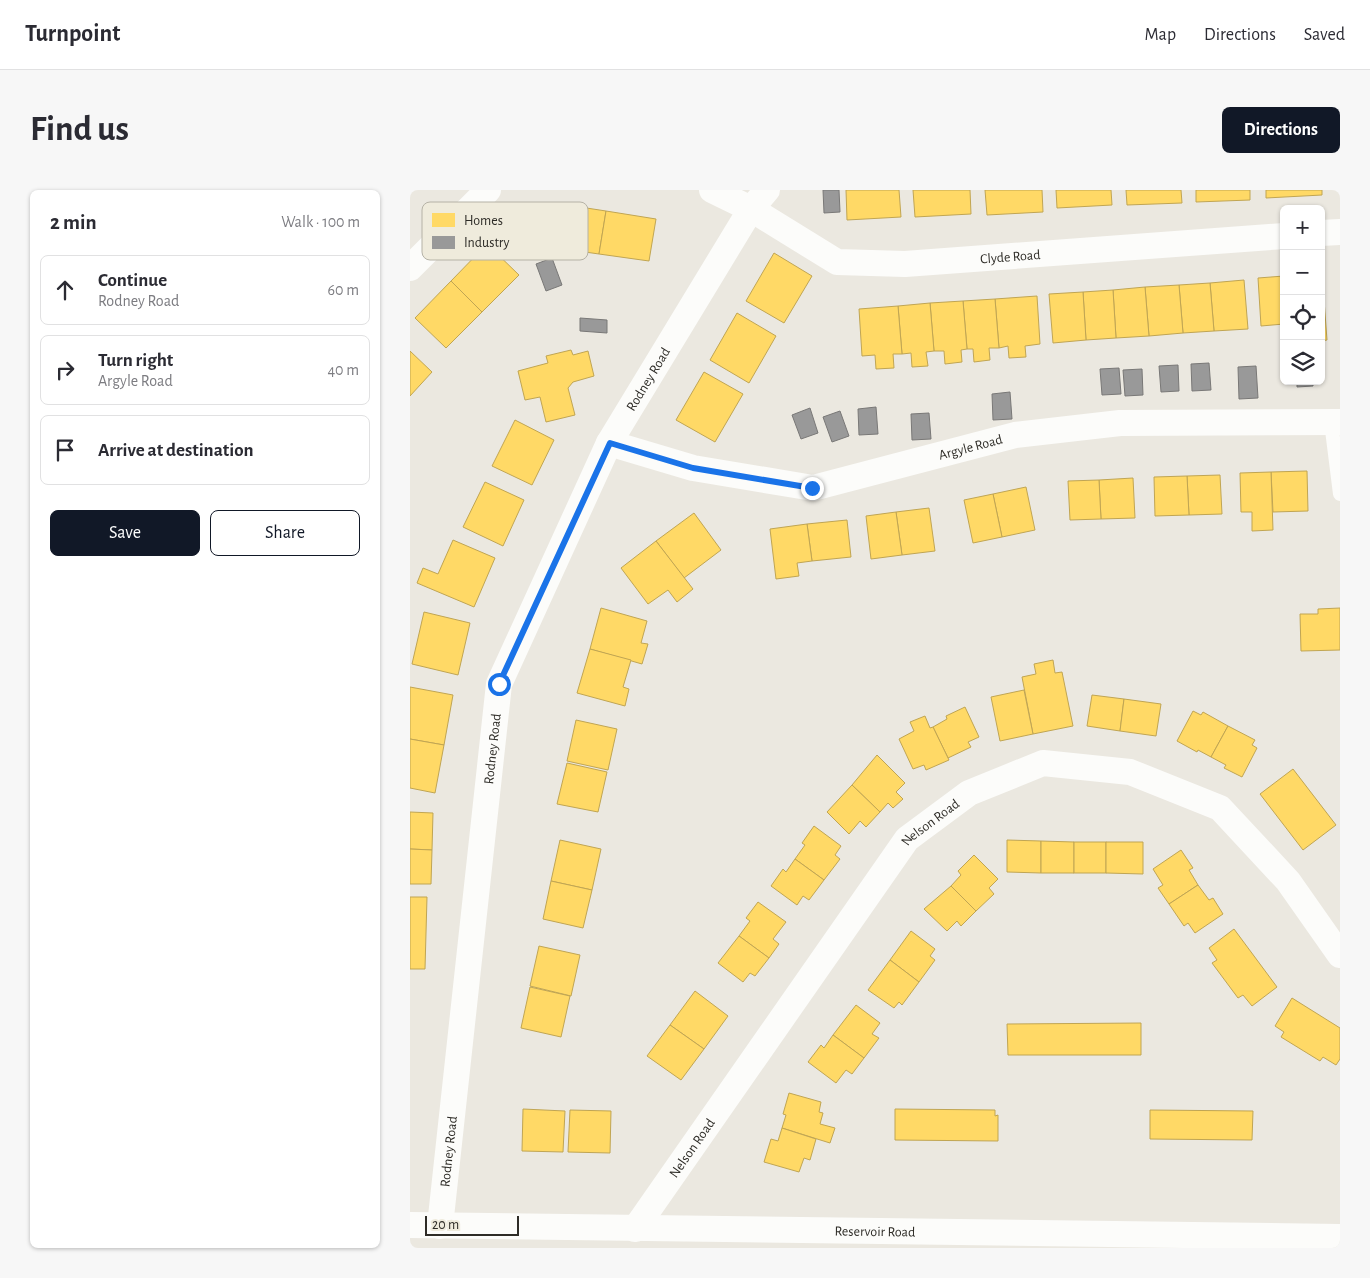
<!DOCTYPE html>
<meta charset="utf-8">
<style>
body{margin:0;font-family:"Alegreya Sans",sans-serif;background:#f7f7f7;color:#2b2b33}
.controls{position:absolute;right:15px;top:15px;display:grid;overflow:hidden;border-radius:8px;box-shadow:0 1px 4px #0004}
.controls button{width:45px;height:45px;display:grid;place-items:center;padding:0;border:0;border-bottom:1px solid #e1e1e2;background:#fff;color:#2b2b33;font:25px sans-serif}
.scale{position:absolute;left:15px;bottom:12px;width:94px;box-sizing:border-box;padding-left:5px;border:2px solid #2e2c27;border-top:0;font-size:14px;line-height:18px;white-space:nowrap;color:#2e2c27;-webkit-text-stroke:4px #efebdc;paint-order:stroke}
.stop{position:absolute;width:15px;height:15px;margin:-11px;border:4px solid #1a73e8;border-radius:50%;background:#fff}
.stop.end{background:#1a73e8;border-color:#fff;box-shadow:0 1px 5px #0008}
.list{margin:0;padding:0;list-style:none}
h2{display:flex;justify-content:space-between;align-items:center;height:65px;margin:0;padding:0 20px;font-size:21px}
h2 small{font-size:16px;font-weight:400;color:#7c7c81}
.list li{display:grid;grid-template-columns:32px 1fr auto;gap:15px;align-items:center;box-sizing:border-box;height:70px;margin:0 10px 10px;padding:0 10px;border:1px solid #e1e1e2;border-radius:8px}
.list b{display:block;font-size:19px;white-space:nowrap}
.list p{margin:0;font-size:16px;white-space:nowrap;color:#7c7c81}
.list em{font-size:16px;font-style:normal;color:#7c7c81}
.actions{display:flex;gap:10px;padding:15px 20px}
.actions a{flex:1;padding:11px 0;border:1px solid #111827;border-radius:8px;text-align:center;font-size:18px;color:#111827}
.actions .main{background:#111827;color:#fff}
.icon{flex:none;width:28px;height:28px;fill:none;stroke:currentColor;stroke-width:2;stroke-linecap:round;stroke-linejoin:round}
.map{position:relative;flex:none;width:930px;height:1058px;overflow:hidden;border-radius:8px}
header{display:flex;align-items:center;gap:30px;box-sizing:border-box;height:70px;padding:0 25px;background:#fff;border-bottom:1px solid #e1e1e2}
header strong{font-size:24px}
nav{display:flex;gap:28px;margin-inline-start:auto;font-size:18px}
.intro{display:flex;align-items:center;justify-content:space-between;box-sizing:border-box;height:120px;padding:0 30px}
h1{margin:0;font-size:35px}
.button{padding:12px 22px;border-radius:8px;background:#111827;color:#fff;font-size:18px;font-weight:700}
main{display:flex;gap:30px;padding:0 30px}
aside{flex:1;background:#fff;border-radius:8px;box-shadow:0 1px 4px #0004}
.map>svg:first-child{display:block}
.homes{fill:#ffd966;stroke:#c0a553}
.industry{fill:#999;stroke:#797877}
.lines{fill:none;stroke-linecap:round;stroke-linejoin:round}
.service{stroke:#fcfcfa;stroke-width:14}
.minor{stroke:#fcfcfa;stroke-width:26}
.route{stroke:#1a73e8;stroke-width:6}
.labels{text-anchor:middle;stroke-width:5;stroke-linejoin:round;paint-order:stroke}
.street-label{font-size:14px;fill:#2e2c27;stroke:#efebdc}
.key{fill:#efebdc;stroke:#b5b2a6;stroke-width:1}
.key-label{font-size:14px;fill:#2e2c27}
</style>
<header>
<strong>Turnpoint</strong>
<nav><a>Map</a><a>Directions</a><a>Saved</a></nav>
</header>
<div class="intro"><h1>Find us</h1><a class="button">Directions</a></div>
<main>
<aside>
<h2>2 min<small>Walk · 100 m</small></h2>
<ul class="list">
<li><svg class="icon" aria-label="ahead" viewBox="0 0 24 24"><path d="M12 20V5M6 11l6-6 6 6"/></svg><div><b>Continue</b><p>Rodney Road</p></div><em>60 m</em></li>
<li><svg class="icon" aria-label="right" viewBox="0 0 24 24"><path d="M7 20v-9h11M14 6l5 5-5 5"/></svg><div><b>Turn right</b><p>Argyle Road</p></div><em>40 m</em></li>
<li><svg class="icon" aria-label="arrive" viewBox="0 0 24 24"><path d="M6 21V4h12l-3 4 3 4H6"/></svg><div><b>Arrive at destination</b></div></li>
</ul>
<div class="actions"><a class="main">Save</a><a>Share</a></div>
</aside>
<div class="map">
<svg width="930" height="1058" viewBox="0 0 930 1058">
<rect width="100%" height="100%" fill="#ebe8e0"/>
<g class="homes">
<path d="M 436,0 L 489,0 L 491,27 L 437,30 Z"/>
<path d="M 503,0 L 560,0 L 561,24 L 505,27 Z"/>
<path d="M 575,0 L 632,0 L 633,22 L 577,25 Z"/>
<path d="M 646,0 L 701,0 L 702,15 L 647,18 Z"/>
<path d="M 716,0 L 771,0 L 772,13 L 717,15 Z"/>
<path d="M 786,0 L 840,0 L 840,10 L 786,12 Z"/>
<path d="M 856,0 L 912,0 L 912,5 L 856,8 Z"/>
<path d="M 144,13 L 196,21 L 189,64 L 168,61 L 167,67 L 137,62 Z"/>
<path d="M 196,21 L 246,29 L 239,71 L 189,64 Z"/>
<path d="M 77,54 L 109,85 L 72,122 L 41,91 Z"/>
<path d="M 364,63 L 402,86 L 374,133 L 336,111 Z"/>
<path d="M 912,83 L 917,150 L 911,151 L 911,84 Z"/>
<path d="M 874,86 L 874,134 L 851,136 L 848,88 Z"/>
<path d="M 834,90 L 838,139 L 804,141 L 800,93 Z"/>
<path d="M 41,91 L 72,122 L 36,158 L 5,128 Z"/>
<path d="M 800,93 L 804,141 L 773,143 L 769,95 Z"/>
<path d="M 769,95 L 773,143 L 739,146 L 735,97 Z"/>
<path d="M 735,97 L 739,146 L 706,148 L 703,100 Z"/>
<path d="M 703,100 L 706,148 L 676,150 L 673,102 Z"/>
<path d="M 673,102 L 676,150 L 643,153 L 639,104 Z"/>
<path d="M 627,106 L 630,154 L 615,156 L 616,167 L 599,168 L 598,156 L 589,158 L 585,109 Z"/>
<path d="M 585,109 L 589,158 L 579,158 L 580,170 L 564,172 L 563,159 L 557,159 L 553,111 Z"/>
<path d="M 553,111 L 557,159 L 551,160 L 552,172 L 535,174 L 534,161 L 524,161 L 520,113 Z"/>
<path d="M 520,113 L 524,161 L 516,162 L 518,176 L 502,177 L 501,163 L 492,164 L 488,116 Z"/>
<path d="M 488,116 L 492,164 L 483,164 L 484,178 L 466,179 L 465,165 L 452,166 L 449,119 Z"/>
<path d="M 327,123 L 366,146 L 339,193 L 300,170 Z"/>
<path d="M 161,160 L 163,165 L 178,161 L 184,186 L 163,192 L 158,198 L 165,225 L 136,232 L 130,207 L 115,210 L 108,181 L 138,173 L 136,166 Z"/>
<path d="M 0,161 L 22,182 L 0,206 Z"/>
<path d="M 294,182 L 333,204 L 305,252 L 266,230 Z"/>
<path d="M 105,230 L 144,250 L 122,295 L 82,276 Z"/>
<path d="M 897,281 L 898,321 L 863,322 L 861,282 Z"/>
<path d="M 861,282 L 863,340 L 842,341 L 842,322 L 831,322 L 830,283 Z"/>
<path d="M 810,285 L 812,324 L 779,325 L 777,286 Z"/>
<path d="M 777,286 L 779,325 L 745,326 L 744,287 Z"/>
<path d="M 723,288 L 725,328 L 691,329 L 689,290 Z"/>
<path d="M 689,290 L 691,329 L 660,330 L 658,291 Z"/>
<path d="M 75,292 L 114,310 L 93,356 L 53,337 Z"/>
<path d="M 616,297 L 625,340 L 592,347 L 583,304 Z"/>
<path d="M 583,304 L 592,347 L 563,353 L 554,310 Z"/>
<path d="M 519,318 L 525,361 L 492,365 L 486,322 Z"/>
<path d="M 486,322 L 492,365 L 461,369 L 456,326 Z"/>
<path d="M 284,323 L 311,360 L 274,388 L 246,351 Z"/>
<path d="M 437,330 L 441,367 L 402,371 L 397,334 Z"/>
<path d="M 397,334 L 402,371 L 387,373 L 389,386 L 366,389 L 360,339 Z"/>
<path d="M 43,350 L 85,368 L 64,417 L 7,393 L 13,378 L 28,384 Z"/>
<path d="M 246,351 L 283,399 L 267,412 L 258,400 L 238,414 L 211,378 Z"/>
<path d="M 191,418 L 237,431 L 231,453 L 238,454 L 232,474 L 180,459 Z"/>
<path d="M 930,418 L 930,460 L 891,461 L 890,424 L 908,424 L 908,419 Z"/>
<path d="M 14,422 L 60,433 L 48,485 L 2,474 Z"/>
<path d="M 180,459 L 221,470 L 213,497 L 219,499 L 215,516 L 167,503 Z"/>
<path d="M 643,470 L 645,483 L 652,482 L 663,536 L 623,544 L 612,487 L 626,484 L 624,474 Z"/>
<path d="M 0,497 L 43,505 L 34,555 L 0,549 Z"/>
<path d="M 614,500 L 623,544 L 590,551 L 581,507 Z"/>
<path d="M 682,505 L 714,509 L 710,541 L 677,536 Z"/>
<path d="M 714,509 L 751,514 L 746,546 L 710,541 Z"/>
<path d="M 555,517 L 569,547 L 558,552 L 561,557 L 538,568 L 523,537 L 537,529 L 536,526 Z"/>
<path d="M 783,521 L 791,525 L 793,522 L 818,536 L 801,567 L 788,560 L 787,562 L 767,551 Z"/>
<path d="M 515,526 L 520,538 L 523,537 L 539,570 L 516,580 L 514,575 L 503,579 L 489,549 L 504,541 L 500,532 Z"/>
<path d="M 166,530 L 207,539 L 198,580 L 157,571 Z"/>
<path d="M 818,536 L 845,550 L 842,555 L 847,558 L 832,587 L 814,578 L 816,575 L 801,567 Z"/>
<path d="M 0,549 L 34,555 L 25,603 L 0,598 Z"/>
<path d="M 467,565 L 495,593 L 486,602 L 493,609 L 483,618 L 478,613 L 470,622 L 442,595 Z"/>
<path d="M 157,573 L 197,582 L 188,622 L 147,614 Z"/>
<path d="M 883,579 L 926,635 L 893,660 L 850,604 Z"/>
<path d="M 442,595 L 470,622 L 456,637 L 450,631 L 439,644 L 417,622 Z"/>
<path d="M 0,622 L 23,623 L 22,660 L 0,659 Z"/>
<path d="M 404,636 L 431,656 L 425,665 L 430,669 L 414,690 L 385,669 L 395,655 L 392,653 Z"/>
<path d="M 150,650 L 191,659 L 182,700 L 141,691 Z"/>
<path d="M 597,650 L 631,651 L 631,683 L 597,682 Z"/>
<path d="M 631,651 L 664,652 L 664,683 L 631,683 Z"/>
<rect x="664" y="652" width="32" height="31"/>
<path d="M 696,652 L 733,652 L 733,684 L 696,683 Z"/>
<path d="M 0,659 L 22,660 L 21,694 L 0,694 Z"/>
<path d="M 771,660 L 783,678 L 779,680 L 788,695 L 759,714 L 748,698 L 753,695 L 743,679 Z"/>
<path d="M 564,665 L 588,689 L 579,698 L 584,704 L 566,721 L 541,696 L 551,685 L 548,681 Z"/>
<path d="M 385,669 L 414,690 L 399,710 L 393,706 L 387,715 L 361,696 L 373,679 L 376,682 Z"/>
<path d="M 141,691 L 182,700 L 173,738 L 133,729 Z"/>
<path d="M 788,695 L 799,710 L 803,708 L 813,724 L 785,743 L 778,733 L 774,736 L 759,714 Z"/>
<path d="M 541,696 L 566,721 L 551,736 L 547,731 L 537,741 L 514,719 Z"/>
<path d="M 0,707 L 17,707 L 15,779 L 0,779 Z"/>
<path d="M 348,712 L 376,732 L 363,749 L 369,754 L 359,768 L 329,746 L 340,731 L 336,728 Z"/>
<path d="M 824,739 L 867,797 L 842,816 L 833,805 L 828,808 L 802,773 L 807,770 L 799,758 Z"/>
<path d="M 501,741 L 525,759 L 520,766 L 525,770 L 509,792 L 480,770 Z"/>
<path d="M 329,746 L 359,768 L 345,786 L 340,783 L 333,792 L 308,773 Z"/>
<path d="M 129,756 L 170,765 L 161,806 L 120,796 Z"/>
<path d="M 480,770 L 509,792 L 492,815 L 489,812 L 484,818 L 458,800 Z"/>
<path d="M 120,797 L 160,806 L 151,847 L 111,838 Z"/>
<path d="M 285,801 L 318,826 L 294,859 L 260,835 Z"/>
<path d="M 882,808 L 930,838 L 930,869 L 926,875 L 913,867 L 910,871 L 871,847 L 874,842 L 865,836 Z"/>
<path d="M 446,815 L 470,833 L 462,844 L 469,848 L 454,868 L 423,845 Z"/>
<path d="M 731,833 L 731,865 L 598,865 L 597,834 Z"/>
<path d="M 260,835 L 294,859 L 271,890 L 237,866 Z"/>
<path d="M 423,845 L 454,868 L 442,884 L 436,880 L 426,893 L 398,872 L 411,855 L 414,858 Z"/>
<path d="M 379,903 L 411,912 L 409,922 L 413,923 L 410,934 L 425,938 L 420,953 L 372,938 L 376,925 L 373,924 Z"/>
<path d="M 113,919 L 155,921 L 153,962 L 112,961 Z"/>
<path d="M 485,919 L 585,920 L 585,926 L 588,925 L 588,951 L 485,950 Z"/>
<path d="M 160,920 L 201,921 L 200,963 L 158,962 Z"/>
<path d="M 740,920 L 843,921 L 842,950 L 740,949 Z"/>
<path d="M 372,938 L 406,949 L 400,970 L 394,968 L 389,982 L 354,972 L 361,949 L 368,951 Z"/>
</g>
<g class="industry">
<path d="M 413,0 L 429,0 L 430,22 L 414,23 Z"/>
<path d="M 142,68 L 152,95 L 136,101 L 126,74 Z"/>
<path d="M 170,128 L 197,130 L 197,143 L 170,141 Z"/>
<path d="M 799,173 L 801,200 L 782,201 L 781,174 Z"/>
<path d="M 768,175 L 769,201 L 751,202 L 749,176 Z"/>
<path d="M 846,176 L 848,208 L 829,209 L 828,177 Z"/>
<path d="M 709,178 L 711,204 L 692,205 L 690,179 Z"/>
<path d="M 732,179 L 733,205 L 715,206 L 713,180 Z"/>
<path d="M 887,191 L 903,191 L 903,196 L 887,197 Z"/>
<path d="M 600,202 L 602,229 L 583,230 L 582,204 Z"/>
<path d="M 466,217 L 468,244 L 449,245 L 448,219 Z"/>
<path d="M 400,218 L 408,243 L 391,249 L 382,225 Z"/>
<path d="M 430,221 L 439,246 L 422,252 L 413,227 Z"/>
<path d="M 519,223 L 521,249 L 502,250 L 501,224 Z"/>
</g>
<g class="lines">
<path class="service" d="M 921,232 L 930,304"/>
<g class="minor">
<path id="s1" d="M 302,0 L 341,19 L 427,72 L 495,74 L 874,46"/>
<path d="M 911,43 L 930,42"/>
<path d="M 0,78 L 78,0"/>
<path id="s2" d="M 199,253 L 283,278 L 403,298 L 605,245 L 710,233 L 930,232"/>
<path id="s3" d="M 0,1035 L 930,1047"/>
<path id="s4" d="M 30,1036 L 89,494 L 199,253 L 341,19 L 357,0"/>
<path id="s5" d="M 225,1039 L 497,649 L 559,603 L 633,573 L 720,582 L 810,618 L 878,691 L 930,765"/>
</g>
</g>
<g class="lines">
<path class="route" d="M 89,494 L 200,253 L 283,278 L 402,298"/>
</g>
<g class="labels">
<g class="street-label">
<text dy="5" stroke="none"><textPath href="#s1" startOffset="318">Clyde Road</textPath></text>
<text dy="5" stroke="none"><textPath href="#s4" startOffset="885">Rodney Road</textPath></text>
<text dy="5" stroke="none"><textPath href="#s2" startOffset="372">Argyle Road</textPath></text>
<text dy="5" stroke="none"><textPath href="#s4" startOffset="480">Rodney Road</textPath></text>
<text dy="5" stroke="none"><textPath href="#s5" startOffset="504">Nelson Road</textPath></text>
<text dy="5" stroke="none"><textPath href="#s5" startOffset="99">Nelson Road</textPath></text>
<text dy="5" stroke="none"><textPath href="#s4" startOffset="75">Rodney Road</textPath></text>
<text dy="5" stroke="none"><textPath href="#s3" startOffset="465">Reservoir Road</textPath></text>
</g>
</g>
<rect x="12" y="12" width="166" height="58" rx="8" class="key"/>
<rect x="22" y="23" width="23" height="14" fill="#ffd966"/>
<rect x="22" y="46" width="23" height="13" fill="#999"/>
<g class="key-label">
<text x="54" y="35">Homes</text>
<text x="54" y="57">Industry</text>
</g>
</svg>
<div class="controls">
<button>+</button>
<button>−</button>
<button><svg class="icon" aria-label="locate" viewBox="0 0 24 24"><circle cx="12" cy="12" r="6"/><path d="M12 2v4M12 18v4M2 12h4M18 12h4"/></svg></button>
<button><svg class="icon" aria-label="layers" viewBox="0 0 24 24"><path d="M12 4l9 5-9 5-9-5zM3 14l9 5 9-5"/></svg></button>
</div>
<div class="scale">20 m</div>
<div class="stop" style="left:89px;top:494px"></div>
<div class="stop end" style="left:402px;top:298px"></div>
</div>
</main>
